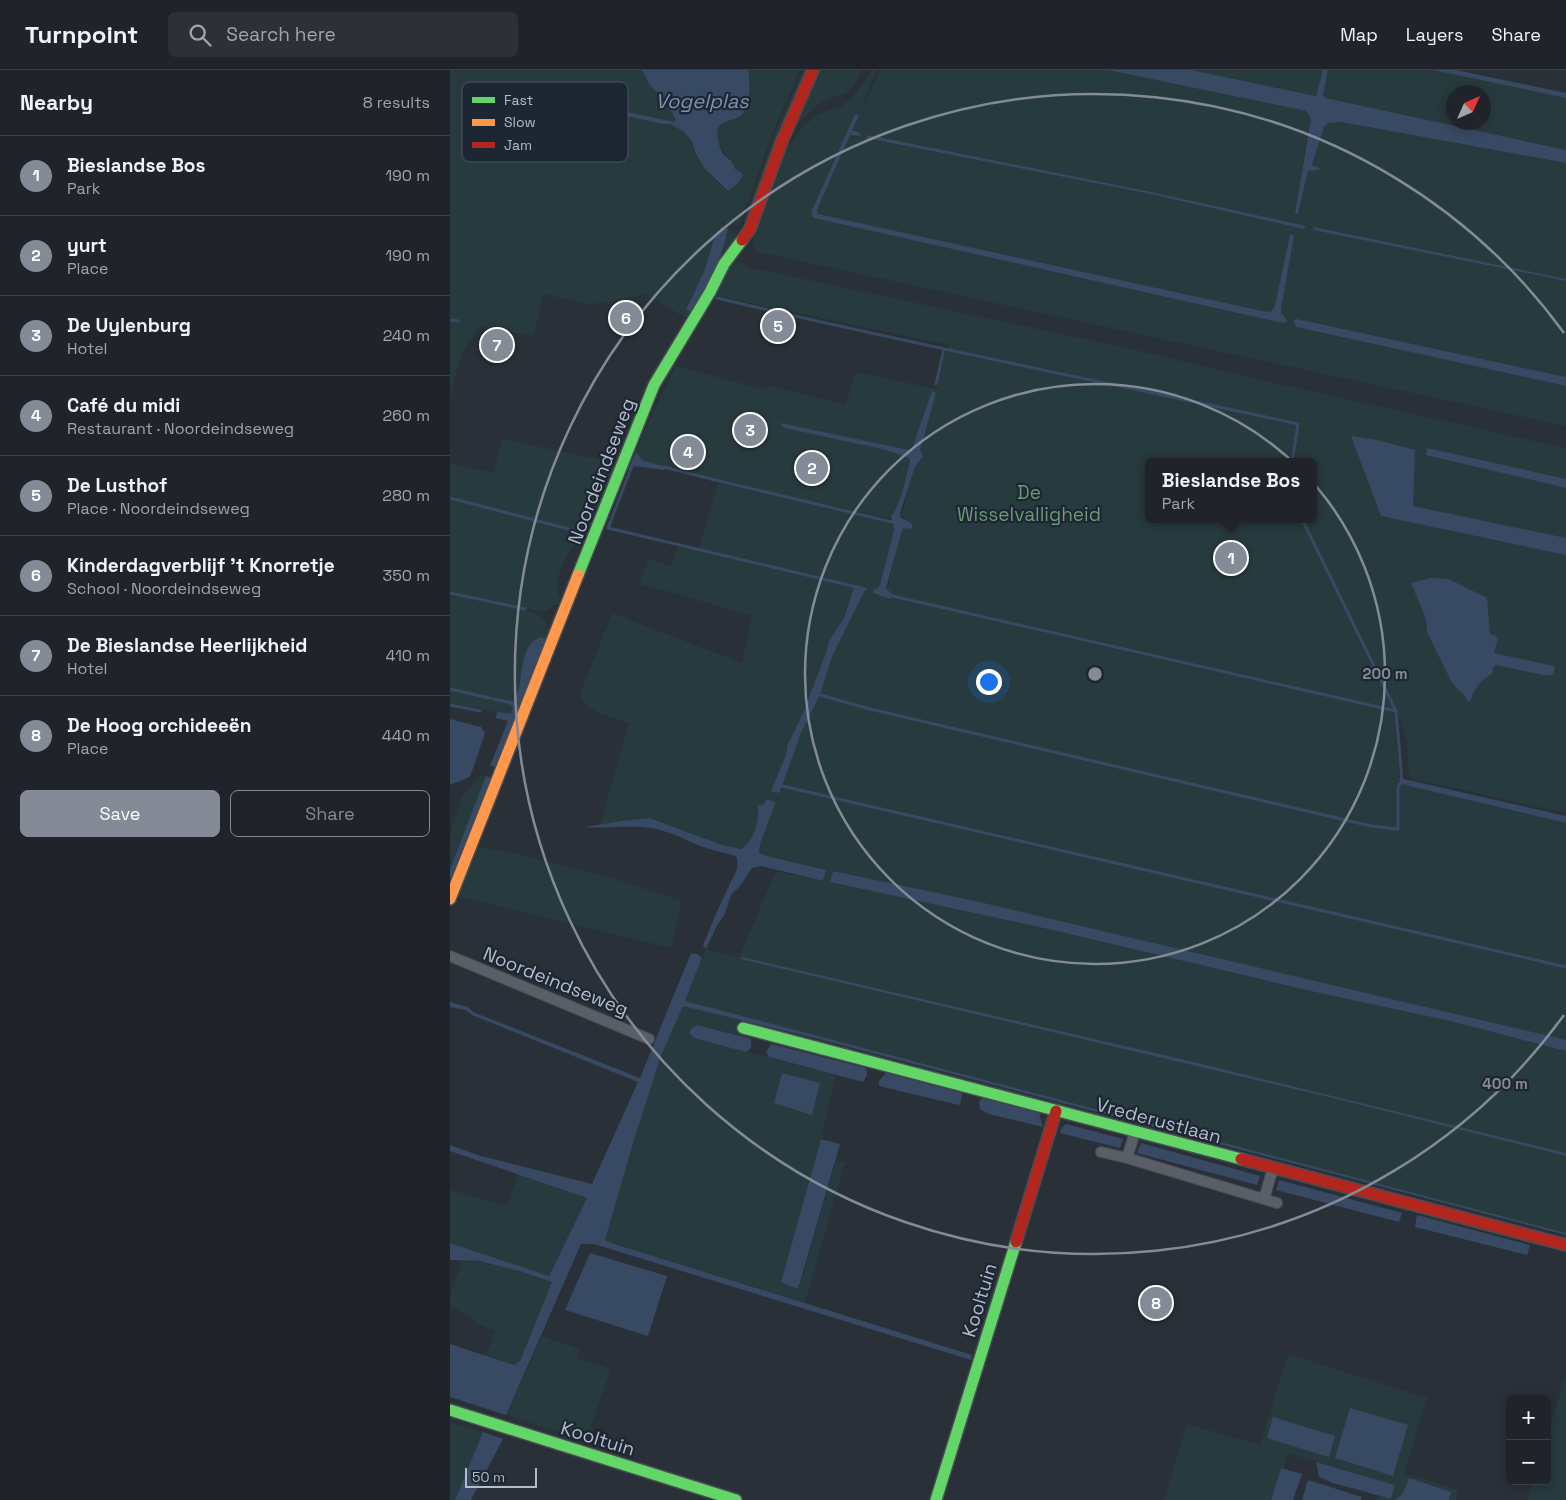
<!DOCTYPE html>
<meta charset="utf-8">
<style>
body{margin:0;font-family:"Space Grotesk",sans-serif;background:#2d3036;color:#f1f3f6}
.controls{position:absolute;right:15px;bottom:15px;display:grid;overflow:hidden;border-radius:8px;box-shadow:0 2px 12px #0003}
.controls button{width:45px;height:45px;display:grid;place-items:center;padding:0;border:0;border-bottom:1px solid #3d4147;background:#20242a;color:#f1f3f6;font:25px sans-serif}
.compass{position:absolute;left:996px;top:15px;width:45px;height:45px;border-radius:50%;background:#20242a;box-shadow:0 2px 12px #0003;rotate:45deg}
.scale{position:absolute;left:15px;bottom:12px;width:72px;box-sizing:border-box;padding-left:5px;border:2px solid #b4bcc9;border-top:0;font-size:14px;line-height:18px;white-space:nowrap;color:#b4bcc9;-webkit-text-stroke:4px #1d2633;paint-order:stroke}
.you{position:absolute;left:538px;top:611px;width:18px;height:18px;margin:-12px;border:4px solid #fff;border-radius:50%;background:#1a73e8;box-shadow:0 0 0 8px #1a73e833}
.badge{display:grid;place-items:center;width:32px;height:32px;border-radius:50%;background:#848b96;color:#fff;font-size:16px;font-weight:700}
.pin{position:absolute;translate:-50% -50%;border:2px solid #fff;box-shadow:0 1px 5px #0006}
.popup{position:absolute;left:695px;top:388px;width:172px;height:65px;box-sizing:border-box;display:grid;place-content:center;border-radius:8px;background:#20242a;filter:drop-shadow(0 1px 4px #0005);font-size:16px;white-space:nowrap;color:#a2a4a8}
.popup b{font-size:19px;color:#f1f3f6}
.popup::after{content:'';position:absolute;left:50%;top:100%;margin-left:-10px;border:10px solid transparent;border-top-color:#20242a}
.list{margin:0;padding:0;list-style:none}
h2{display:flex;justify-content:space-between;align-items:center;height:65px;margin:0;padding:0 20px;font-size:21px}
h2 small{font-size:16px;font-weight:400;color:#a2a4a8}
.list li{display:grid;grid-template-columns:32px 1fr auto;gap:15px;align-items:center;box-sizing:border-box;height:80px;padding:0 20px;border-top:1px solid #3d4147}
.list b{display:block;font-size:19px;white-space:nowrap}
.list p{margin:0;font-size:16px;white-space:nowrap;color:#a2a4a8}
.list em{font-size:16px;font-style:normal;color:#a2a4a8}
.actions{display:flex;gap:10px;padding:15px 20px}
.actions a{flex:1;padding:11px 0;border:1px solid #848b96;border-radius:8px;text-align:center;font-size:18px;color:#848b96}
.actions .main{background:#848b96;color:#fff}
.icon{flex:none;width:28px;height:28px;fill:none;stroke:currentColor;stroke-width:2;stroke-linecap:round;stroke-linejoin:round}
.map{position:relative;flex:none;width:1116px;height:1430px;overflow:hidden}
header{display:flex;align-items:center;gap:30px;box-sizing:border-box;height:70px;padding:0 25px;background:#20242a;border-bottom:1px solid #3d4147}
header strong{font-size:24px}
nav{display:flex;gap:28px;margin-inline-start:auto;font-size:18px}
.search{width:350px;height:45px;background:#2d3036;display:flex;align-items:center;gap:12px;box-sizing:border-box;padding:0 18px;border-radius:8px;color:#a2a4a8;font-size:19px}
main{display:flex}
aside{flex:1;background:#20242a}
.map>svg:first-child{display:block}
.green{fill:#273a3e;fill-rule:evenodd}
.water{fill:#384963}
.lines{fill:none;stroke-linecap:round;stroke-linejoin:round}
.stream{stroke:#384963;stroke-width:3}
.street-casing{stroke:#484c53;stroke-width:12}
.fast-casing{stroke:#484c53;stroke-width:14}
.slow-casing{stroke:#484c53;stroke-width:14}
.jam-casing{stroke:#484c53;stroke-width:14}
.street{stroke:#5a5e66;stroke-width:10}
.fast{stroke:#63d668;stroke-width:11}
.slow{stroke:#ff974d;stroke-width:11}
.jam{stroke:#b3261e;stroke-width:11}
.ring{fill:none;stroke:#848b96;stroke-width:2.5}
.labels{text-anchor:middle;stroke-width:4.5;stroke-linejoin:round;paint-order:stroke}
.street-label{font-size:19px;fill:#b4bcc9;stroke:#1d2633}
.park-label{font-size:19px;fill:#6b9a76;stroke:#1d2633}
.water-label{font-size:20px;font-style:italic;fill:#7c92b1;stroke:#1d2633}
.key{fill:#1d2633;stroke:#4a5360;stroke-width:1}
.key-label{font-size:14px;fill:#b4bcc9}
.centre{fill:#848b96;stroke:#1d2633;stroke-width:2.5}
.ring-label{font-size:15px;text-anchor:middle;font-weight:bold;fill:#848b96;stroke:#1d2633;stroke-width:4.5;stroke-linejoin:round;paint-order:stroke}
</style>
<header>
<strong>Turnpoint</strong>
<div class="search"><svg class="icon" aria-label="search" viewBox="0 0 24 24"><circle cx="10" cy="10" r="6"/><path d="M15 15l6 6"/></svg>Search here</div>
<nav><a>Map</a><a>Layers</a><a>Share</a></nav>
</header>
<main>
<aside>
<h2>Nearby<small>8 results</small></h2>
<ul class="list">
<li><span class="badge">1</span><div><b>Bieslandse Bos</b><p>Park</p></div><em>190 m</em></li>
<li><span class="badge">2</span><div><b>yurt</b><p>Place</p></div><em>190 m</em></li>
<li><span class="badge">3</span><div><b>De Uylenburg</b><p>Hotel</p></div><em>240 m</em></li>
<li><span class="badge">4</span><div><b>Café du midi</b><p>Restaurant · Noordeindseweg</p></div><em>260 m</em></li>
<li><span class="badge">5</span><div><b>De Lusthof</b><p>Place · Noordeindseweg</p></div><em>280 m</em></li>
<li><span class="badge">6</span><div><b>Kinderdagverblijf 't Knorretje</b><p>School · Noordeindseweg</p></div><em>350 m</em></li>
<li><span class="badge">7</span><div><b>De Bieslandse Heerlijkheid</b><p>Hotel</p></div><em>410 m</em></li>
<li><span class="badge">8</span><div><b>De Hoog orchideeën</b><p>Place</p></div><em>440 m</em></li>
</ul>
<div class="actions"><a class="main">Save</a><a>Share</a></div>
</aside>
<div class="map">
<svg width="1116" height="1430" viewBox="0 0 1116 1430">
<rect width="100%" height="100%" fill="#2a3038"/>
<g class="green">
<path d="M 0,0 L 192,0 L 199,14 L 214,30 L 227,50 L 225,52 L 67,23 L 213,54 C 233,52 239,69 245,83 C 248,88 252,95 256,99 C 262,108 270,115 278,121 L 288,113 L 293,105 L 292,103 C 290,102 287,101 285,99 C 282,97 281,92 279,89 C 273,82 263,69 268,58 C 271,50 282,51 288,47 C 302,39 300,13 298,0 L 350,0 L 323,62 L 290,154 L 286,156 L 279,153 L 277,158 L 285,163 L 285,168 L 237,249 L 205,229 L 193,224 L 171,231 L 139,234 L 93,224 L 84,266 L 28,256 C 27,265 18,272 14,280 C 7,295 4,314 0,331 ZM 272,157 L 278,159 L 277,166 L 236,240 L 255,199 L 265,165 Z"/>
<path d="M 353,0 L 360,0 L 294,156 L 294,151 L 325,63 Z"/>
<path d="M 367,0 L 412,0 L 402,18 L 396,23 L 378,29 L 366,36 L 344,57 Z"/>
<path d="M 421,0 L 426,0 L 412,40 L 430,0 L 658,0 L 856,41 L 861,47 L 854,83 L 849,144 L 858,100 L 869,98 L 862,95 L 874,57 L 878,53 L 891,52 L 1116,93 L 1116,209 L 864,157 L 864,160 L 1116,211 L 1116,307 L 847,249 L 844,250 L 843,253 L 846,257 L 1116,316 L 1116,356 L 304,181 L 303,166 L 332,84 L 352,58 L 367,45 L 380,40 L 387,39 L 402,28 L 417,8 ZM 405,44 L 409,46 L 402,60 L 408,67 L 400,65 L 367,140 L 368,144 L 817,242 L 822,241 L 825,235 L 841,164 L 844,166 L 831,239 L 831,243 L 837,250 L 836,252 L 832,253 L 364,148 L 362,140 ZM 418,65 L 706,123 L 855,156 L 845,157 L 705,125 L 431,71 Z"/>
<path d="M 741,0 L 873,0 L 867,26 Z"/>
<path d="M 878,0 L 983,0 L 1116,28 L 1116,80 L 876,28 L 873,25 ZM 1004,22 L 1034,22 L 1034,52 L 1004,52 Z"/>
<path d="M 289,192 L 298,197 L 682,279 L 811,310 L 1116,378 L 1116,743 L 963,709 L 959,704 L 957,670 L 947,641 L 940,639 L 945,644 L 949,708 L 951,713 L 955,715 L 1116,753 L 1116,970 L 453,816 L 383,801 L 380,812 L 598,859 L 865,922 L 1000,951 L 1116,981 L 1116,1163 L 234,932 L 256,879 L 289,887 L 326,801 L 373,811 L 375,800 L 325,788 L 309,782 L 310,774 L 326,732 L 318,729 L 313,735 L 308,735 C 309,750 305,770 292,779 L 272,775 L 199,748 L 150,755 L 179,653 C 168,649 136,641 132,630 C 131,628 131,625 131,622 L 162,543 L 292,593 L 302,546 L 213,520 L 189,514 L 198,489 L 221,496 L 228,476 L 248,481 L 268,413 L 442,453 L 444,460 L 430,520 L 436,522 L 454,453 L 452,444 L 482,321 L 462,378 L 459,381 L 331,354 L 334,358 L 432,379 L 459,388 L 460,391 C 455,409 452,432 441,447 L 427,446 L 268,411 L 192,390 L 186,382 L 194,361 L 226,296 L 308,318 L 314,319 L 320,316 L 393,334 L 396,333 L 406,302 L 486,319 L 495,283 L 499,275 L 263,225 L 279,196 ZM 698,392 L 864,392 L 864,449 L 698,449 ZM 404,517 L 415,520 L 382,587 L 370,625 L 351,663 L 332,716 L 321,721 L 336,685 L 337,676 L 353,643 L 377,580 L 379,571 L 394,548 Z"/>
<path d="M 52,368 C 89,378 128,384 165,393 L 153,426 L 138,457 L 124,458 C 126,463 130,468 127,473 C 125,477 121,479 119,483 C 112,495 101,515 111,528 L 107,535 L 104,535 C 97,545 85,540 76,538 L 75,540 C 85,544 96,545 97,557 L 100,558 L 96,568 L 90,567 C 87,570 80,574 78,578 C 69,592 73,620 62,631 L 40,627 L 39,629 L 61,635 L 63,638 L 61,645 L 0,633 L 0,393 L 44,403 Z"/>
<path d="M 32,704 L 36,706 L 0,799 L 0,766 L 12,727 Z"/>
<path d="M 28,777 L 64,783 L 162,808 L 232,831 L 221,878 L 7,826 Z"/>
<path d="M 233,935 L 441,989 L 440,994 L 302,965 L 301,969 L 247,955 L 239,963 L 244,968 L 386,1005 L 371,1069 L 331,1212 L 349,1219 L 386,1091 L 395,1092 L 355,1233 L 161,1173 L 155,1170 L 184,1070 L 211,986 Z"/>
<path d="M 68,1104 L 137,1128 L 99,1206 L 0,1173 L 0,1120 L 57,1136 Z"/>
<path d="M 12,1191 C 43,1192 73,1202 102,1212 L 70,1291 L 64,1295 L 36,1286 L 45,1261 L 25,1252 L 22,1247 L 0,1237 L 0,1226 Z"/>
<path d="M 92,1266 L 129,1279 L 127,1288 L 161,1299 L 136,1371 L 56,1345 Z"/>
<path d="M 838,1284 L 977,1328 L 954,1403 L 1009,1420 L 1006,1430 L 925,1430 L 927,1425 L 941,1429 L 944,1415 L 837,1383 L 834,1399 L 831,1398 L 821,1430 L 714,1430 L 737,1354 L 810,1375 Z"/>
<path d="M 1116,1305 L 1116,1430 L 1077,1430 L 1083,1411 L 1097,1411 L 1097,1366 Z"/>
<path d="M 0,1352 L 33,1362 L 5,1430 L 0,1430 Z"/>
</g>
<g class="water">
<path d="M 192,0 L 298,0 C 300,12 301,31 294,42 C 285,55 263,46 268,70 C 269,74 271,81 273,84 C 275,87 280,89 282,92 C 283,94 284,97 285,99 L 292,103 L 293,105 L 288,113 L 278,121 L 255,99 L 246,84 L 242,72 L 234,62 L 221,54 L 213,54 L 67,23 L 67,19 L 225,52 L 226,50 L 214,30 L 199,14 Z"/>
<path d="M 658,0 L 741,0 L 866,26 L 873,0 L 878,0 L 873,25 L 876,28 L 1116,80 L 1116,93 L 891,52 L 878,53 L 874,57 L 862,95 L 870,98 L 869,100 L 858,101 L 848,144 L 845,144 L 861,48 L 856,41 Z"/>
<path d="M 983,0 L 1006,0 L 1116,23 L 1116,28 Z"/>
<path d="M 405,44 L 409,46 L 402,60 L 410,63 L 411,66 L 400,65 L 367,140 L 368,144 L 817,242 L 822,241 L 825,235 L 840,165 L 842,164 L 844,166 L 831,239 L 831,243 L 837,250 L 836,252 L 832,253 L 364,148 L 362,146 L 362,140 Z"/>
<path d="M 418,65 L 706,123 L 856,156 L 854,159 L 845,157 L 705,125 L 416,68 Z"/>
<path d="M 272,157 L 278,159 C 272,189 257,216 241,242 L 236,240 L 255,199 L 265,165 Z"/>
<path d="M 864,157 L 1116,209 L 1116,211 L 863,160 Z"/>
<path d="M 847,249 L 1116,307 L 1116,316 L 846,257 L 843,251 Z"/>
<path d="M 482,321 L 486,323 L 470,380 L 473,386 L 465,397 L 450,443 L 451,448 L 461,453 L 463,456 L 461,459 L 454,458 L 452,461 L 436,518 L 442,524 L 441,529 L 423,523 L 424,519 L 428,518 L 430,515 L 444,460 L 441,447 C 452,432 455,409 460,391 L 459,388 L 432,379 L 334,358 L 330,353 L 459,380 L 462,378 Z"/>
<path d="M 901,366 L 927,370 L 965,380 L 963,436 L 1116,468 L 1116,485 L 931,446 Z"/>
<path d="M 977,378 L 1116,409 L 1116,418 L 976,385 Z"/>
<path d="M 186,382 L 192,390 L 216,397 L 214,400 L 185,396 L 178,400 Z"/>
<path d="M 980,508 L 999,509 L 1037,528 L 1040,564 L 1045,565 L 1048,569 L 1044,583 L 1104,596 L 1105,599 L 1103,605 L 1093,605 L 1046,595 L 1043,597 L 1042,604 C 1031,610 1024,617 1021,630 L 1018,632 L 1013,623 L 1008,620 L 1001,611 L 977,562 L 976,549 L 961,513 Z"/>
<path d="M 404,517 L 415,520 L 382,587 L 370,625 L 351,663 L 332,716 L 329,723 L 321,721 L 336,685 L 337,676 L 353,643 L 377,580 L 379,571 L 394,548 Z"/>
<path d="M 90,567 L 96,568 L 47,697 L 40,696 L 58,651 L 46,648 L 47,642 L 61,644 L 63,638 L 61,635 L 39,629 L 40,627 L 63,631 C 76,616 65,578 90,567 Z"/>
<path d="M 0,649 L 31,657 L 35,663 L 20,707 L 0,715 Z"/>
<path d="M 36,706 L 42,708 L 0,811 L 0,799 Z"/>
<path d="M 949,708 L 1116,746 L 1116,753 L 955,715 L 951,713 Z"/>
<path d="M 317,729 L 326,732 L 310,774 L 309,783 L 325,788 L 376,800 L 373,811 L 311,796 L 302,798 L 291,815 L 281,825 L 274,846 L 267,855 L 256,879 L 253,875 L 268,839 L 287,799 L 287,788 L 285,786 C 273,782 260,780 248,775 C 232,768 218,761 201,758 C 178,754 157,759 135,757 L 172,751 L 199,748 L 272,775 L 291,779 C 305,770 309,750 308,735 L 313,735 Z"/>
<path d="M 383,801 L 525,831 L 1116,970 L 1116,981 L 1000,951 L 865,922 L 598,859 L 380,812 Z"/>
<path d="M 241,883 L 247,884 L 252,888 L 235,931 L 1116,1163 L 1116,1165 L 365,968 L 233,936 L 211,986 L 184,1070 L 155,1170 L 161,1173 L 522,1285 L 521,1290 L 144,1174 L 131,1174 L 56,1345 L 0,1327 L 0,1274 L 64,1295 L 70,1291 L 102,1212 L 69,1201 L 29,1191 L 0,1190 L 0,1173 L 99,1206 L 137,1128 L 0,1081 L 0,1075 L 31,1086 L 142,1114 L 188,1012 L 22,945 L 16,940 L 0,937 L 0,932 L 18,937 L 23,942 L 190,1008 Z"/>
<path d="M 292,887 L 756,995 L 1116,1083 L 1116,1086 L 883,1028 L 291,889 Z"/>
<path d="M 247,955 L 301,969 L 301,978 L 296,982 L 244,968 L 239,963 L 241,959 Z"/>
<path d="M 321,974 L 416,998 L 417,1005 L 413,1012 L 319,987 L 316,982 Z"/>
<path d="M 332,1003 L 370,1013 L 362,1045 L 324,1033 Z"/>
<path d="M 436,1003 L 512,1023 L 511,1032 L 509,1035 L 429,1016 L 429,1011 Z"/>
<path d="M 532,1028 L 589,1043 L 593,1057 L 539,1044 L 530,1039 L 529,1032 Z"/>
<path d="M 616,1054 L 673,1069 L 670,1078 L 610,1063 L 611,1058 Z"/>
<path d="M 371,1069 L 390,1074 L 348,1219 L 331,1212 Z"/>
<path d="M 691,1073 L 810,1106 L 807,1115 L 687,1083 Z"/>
<path d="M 829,1110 L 952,1143 L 949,1152 L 826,1120 Z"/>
<path d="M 967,1145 L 1080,1175 L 1077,1185 L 965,1157 Z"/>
<path d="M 140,1183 L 217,1206 L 198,1266 L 115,1240 Z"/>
<path d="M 900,1338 L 958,1355 L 943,1406 L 885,1388 Z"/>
<path d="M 823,1347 L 885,1366 L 879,1387 L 817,1368 Z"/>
<path d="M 33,1362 L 53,1369 L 21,1430 L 5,1430 Z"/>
<path d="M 866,1392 L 945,1415 L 941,1429 L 883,1413 L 869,1407 Z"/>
<path d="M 831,1398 L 852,1404 L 843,1430 L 821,1430 Z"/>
<path d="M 959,1408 L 1001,1422 L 999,1430 L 945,1430 L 953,1423 Z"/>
<path d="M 858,1410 L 912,1427 L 911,1430 L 852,1430 Z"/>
</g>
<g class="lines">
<g class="stream">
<path d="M 267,228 C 460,274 655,312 848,354 L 842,392"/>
<path d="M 0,250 L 9,251"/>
<path d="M 486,314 L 494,279"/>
<path d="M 182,396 L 158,458 L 415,519"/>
<path d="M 214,397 L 265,410 L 442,452"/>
<path d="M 0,428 L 134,463"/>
<path d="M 0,523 L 75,539"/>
<path d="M 438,525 L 946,641"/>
<path d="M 0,619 L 39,628"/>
<path d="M 370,625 L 420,639 L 921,756 L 948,759 L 948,717 L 952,711 L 946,641 L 852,449"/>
<path d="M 0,635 L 30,641"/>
<path d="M 332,716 L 1116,897"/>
</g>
<defs>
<g id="street">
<path d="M 0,886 L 199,969"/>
<path d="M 651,1082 L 677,1088 L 827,1133"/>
<path d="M 677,1088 L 685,1062"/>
<path d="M 814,1129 L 823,1098"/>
</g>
<g id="fast">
<path d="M 128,505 L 204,315 L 260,222 L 274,194 L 292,170"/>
<path d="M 293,958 L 791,1089"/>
<path d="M 0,1340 L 286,1430"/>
<path d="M 486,1430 L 566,1172"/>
</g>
<path id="slow" d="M 0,829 L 128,505"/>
<g id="jam">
<path d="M 292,170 L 300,159 L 332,71 L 363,0"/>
<path d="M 791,1089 L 1116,1175"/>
<path d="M 566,1172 L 606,1041"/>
</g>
</defs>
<use href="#street" class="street-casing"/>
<use href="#fast" class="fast-casing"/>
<use href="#slow" class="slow-casing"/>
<use href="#jam" class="jam-casing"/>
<use href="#street" class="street"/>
<use href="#fast" class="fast"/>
<use href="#slow" class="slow"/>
<use href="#jam" class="jam"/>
</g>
<g class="ring">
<circle cx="645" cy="604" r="290"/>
<path d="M1114 945A580 580 0 1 1 1114 263"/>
</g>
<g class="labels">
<g class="street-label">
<text transform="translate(151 401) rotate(-69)" y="7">Noordeindseweg</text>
<text transform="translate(106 911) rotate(22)" y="7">Noordeindseweg</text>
<text transform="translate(709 1050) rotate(15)" y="7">Vrederustlaan</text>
<text transform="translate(529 1230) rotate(-73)" y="7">Kooltuin</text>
<text transform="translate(148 1368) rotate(17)" y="7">Kooltuin</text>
</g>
<g class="park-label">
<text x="579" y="429">De<tspan x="579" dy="22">Wisselvalligheid</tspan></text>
</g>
<g class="water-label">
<text x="252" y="38">Vogelplas</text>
</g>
</g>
<rect x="12" y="12" width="166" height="80" rx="8" class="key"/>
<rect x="22" y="27" width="23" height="6" fill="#63d668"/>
<rect x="22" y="49" width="23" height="7" fill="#ff974d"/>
<rect x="22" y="72" width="23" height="6" fill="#b3261e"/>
<g class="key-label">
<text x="54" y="35">Fast</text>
<text x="54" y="57">Slow</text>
<text x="54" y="80">Jam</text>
</g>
<circle cx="645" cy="604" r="8" class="centre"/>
<g class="ring-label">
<text x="935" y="609">200 m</text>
<text x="1055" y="1019">400 m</text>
</g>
</svg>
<div class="controls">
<button>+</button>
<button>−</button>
</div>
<svg class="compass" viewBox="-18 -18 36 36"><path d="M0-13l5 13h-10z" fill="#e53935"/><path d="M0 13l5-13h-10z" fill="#a2a4a8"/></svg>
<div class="scale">50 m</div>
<div class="you"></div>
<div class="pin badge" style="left:781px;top:488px">1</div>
<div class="popup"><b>Bieslandse Bos</b>Park</div>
<div class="pin badge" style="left:362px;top:398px">2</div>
<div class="pin badge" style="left:300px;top:360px">3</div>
<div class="pin badge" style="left:238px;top:382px">4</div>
<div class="pin badge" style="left:328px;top:256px">5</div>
<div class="pin badge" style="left:176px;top:248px">6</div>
<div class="pin badge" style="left:47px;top:275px">7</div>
<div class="pin badge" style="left:706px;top:1233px">8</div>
</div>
</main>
